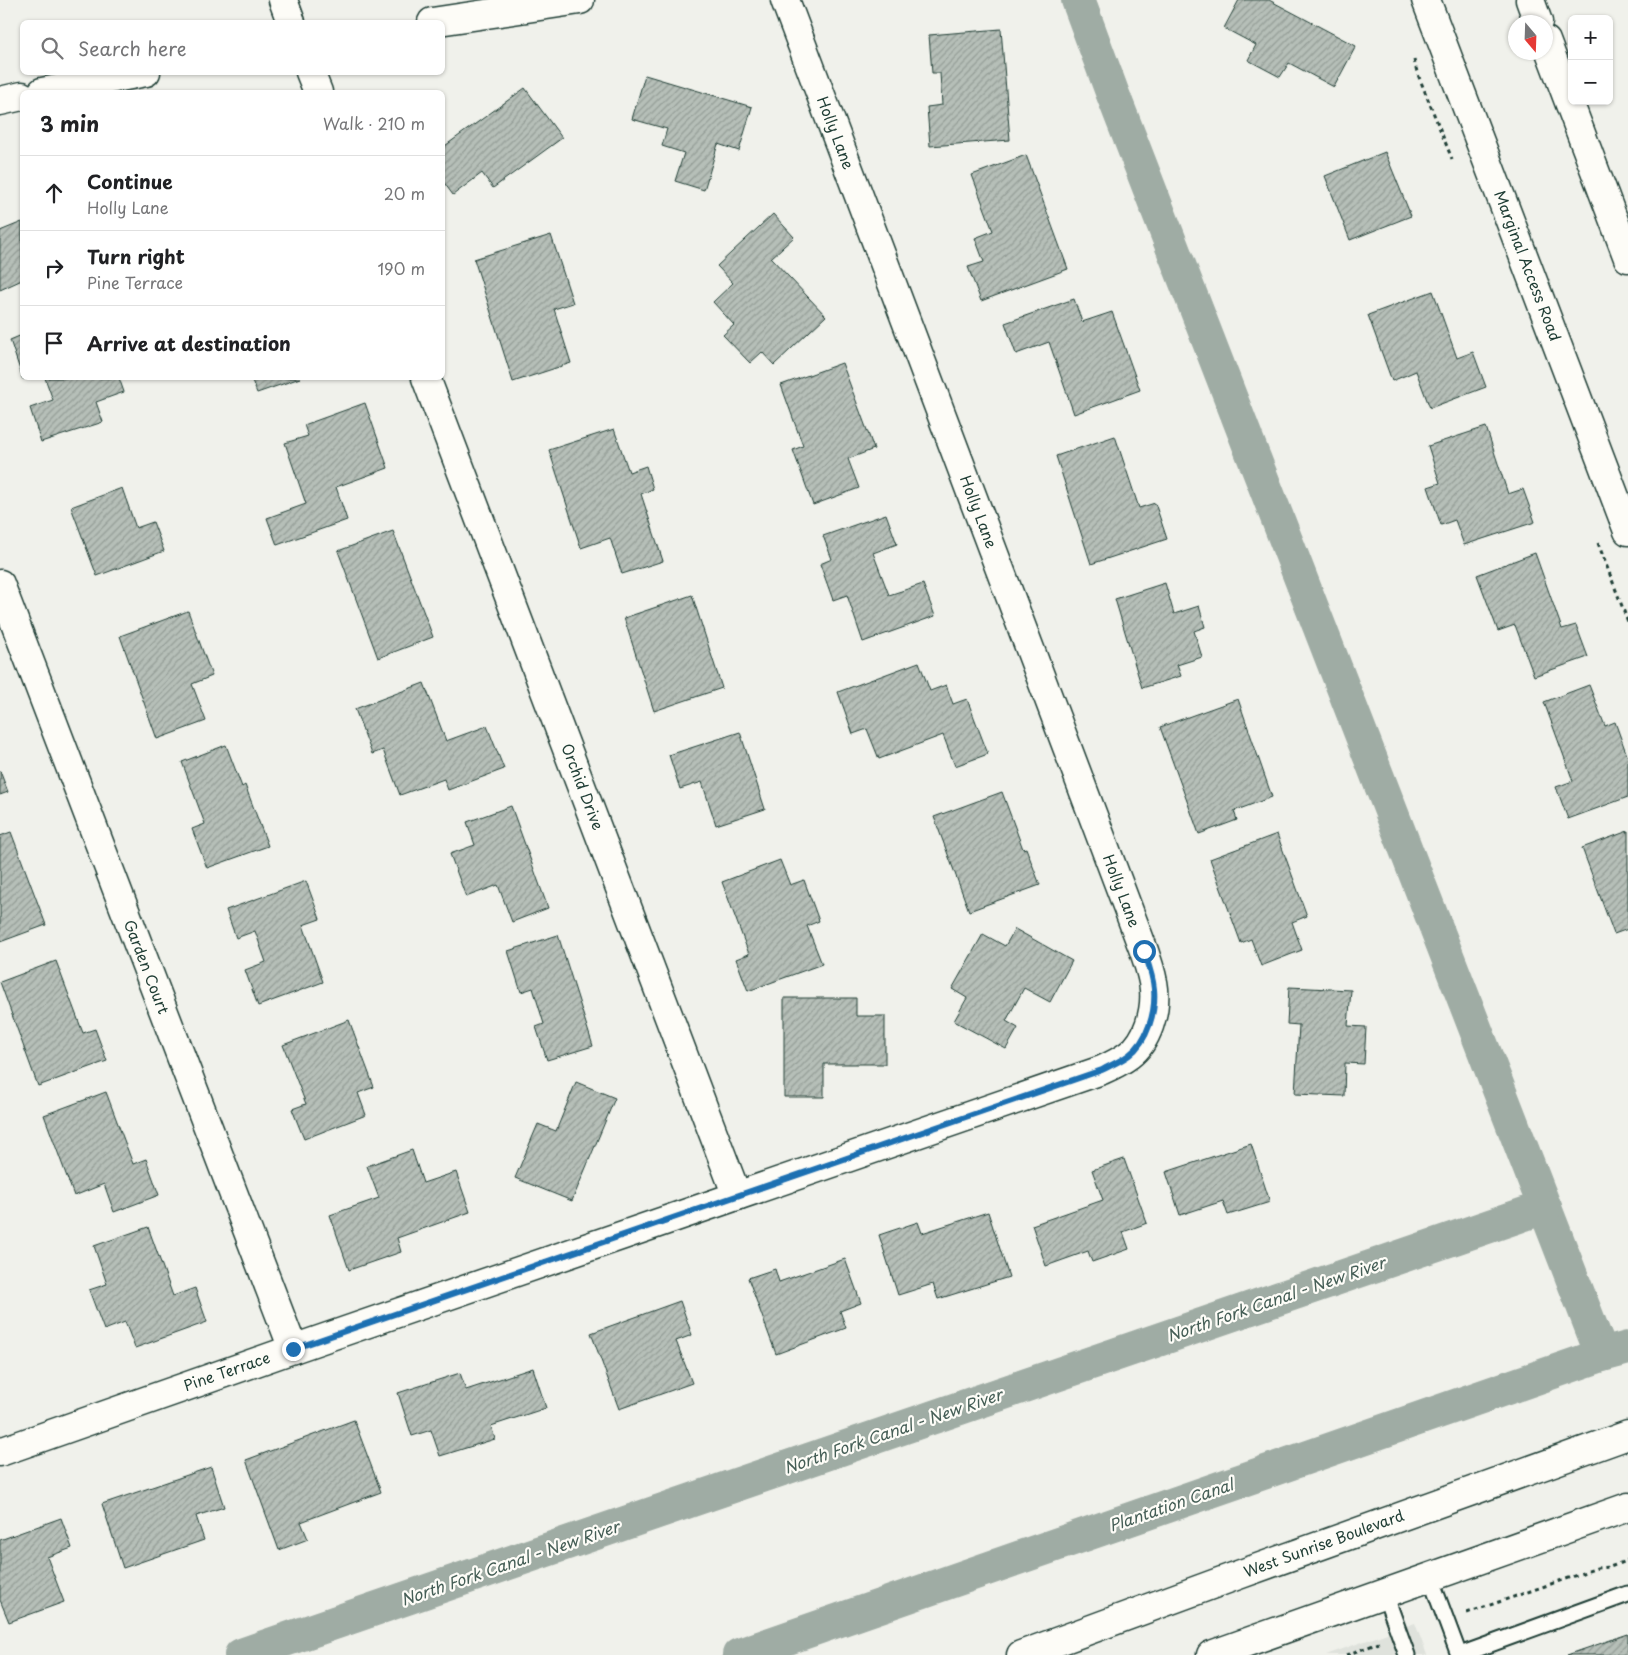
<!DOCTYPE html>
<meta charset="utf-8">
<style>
body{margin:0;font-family:"Playpen Sans",sans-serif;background:#f6f6f6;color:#202124}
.controls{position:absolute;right:15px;top:15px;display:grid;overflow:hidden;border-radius:8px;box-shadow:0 1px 4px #0004}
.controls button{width:45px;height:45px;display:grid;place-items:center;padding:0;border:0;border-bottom:1px solid #e0e0e0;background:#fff;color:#202124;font:25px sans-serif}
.compass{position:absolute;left:1508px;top:15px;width:45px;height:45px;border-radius:50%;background:#fff;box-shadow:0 1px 4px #0004;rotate:161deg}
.stop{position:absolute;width:15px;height:15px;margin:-11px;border:4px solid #1f6fb2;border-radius:50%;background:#fff}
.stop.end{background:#1f6fb2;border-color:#fff;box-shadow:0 1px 5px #0008}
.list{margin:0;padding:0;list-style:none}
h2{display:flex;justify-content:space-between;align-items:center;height:65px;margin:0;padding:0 20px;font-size:21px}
h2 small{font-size:16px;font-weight:400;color:#757577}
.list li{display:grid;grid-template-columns:32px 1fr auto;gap:15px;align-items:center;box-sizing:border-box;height:75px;padding:0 20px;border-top:1px solid #e0e0e0}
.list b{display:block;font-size:19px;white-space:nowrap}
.list p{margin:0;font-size:16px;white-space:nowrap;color:#757577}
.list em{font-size:16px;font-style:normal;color:#757577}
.icon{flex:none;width:28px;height:28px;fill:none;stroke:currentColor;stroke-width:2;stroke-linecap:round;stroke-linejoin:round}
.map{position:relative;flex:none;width:1628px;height:1655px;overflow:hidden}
.search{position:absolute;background:#fff;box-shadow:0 1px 4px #0004;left:20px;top:20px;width:425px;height:55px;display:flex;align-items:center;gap:12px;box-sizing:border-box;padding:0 18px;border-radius:8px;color:#757577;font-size:19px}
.panel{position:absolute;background:#fff;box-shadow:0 1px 4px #0004;left:20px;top:90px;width:425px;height:290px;border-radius:8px}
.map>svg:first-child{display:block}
.built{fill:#dfe2dc}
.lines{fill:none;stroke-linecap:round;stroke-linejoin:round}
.canal{stroke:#9faca4;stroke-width:34}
.building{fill:url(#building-hatch);stroke:#1f3d34}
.lane-casing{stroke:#1f3d34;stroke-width:19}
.street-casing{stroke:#1f3d34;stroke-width:31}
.secondary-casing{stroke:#1f3d34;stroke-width:31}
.highway-casing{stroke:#1f3d34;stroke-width:31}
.path{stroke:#1f3d34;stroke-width:3;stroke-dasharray:4 4;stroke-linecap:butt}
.lane{stroke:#fdfcf7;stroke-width:15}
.street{stroke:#fdfcf7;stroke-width:28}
.secondary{stroke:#fdfcf7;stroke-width:28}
.highway{stroke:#fdfcf7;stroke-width:28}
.route{stroke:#1f6fb2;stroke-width:6}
.labels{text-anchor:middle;stroke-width:4.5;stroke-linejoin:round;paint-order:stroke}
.street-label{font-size:15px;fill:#1f3d34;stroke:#fdfcf7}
.water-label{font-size:16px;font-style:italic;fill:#455e56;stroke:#fdfcf7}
</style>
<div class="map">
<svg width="1628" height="1655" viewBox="0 0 1628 1655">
<defs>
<pattern id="building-hatch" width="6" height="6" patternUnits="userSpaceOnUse" patternTransform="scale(1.25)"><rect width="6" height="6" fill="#b6bfb8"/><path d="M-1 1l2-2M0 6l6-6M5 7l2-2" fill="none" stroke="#939c96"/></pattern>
</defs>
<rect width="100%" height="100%" fill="#f0f1eb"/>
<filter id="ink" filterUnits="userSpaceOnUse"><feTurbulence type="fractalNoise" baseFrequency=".02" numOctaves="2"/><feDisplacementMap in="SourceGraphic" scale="10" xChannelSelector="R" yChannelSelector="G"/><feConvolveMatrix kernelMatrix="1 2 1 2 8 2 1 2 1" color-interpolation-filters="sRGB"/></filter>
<g filter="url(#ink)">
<path class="built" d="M 1415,1623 L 1427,1655 L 1326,1655 Z"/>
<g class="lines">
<g class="canal">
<path d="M 1078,0 L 1112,92 L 1602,1355"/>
<path d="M 241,1655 L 1545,1207"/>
<path d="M 739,1655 L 1602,1355 L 1628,1348"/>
</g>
</g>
<g class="building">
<path d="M 1239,0 L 1269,0 L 1356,46 L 1334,87 L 1289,63 L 1280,77 L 1248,60 L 1256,45 L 1224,28 Z"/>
<path d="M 1001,29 L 1010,140 L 930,146 L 927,107 L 942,105 L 940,73 L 932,73 L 929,35 Z"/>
<path d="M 645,75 L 752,107 L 739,151 L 718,144 L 704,190 L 675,181 L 684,153 L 662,146 L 667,129 L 632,119 Z"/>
<path d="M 525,88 L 562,138 L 493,188 L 482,173 L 453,195 L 442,180 L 442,148 Z"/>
<path d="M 1385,152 L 1411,216 L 1350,240 L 1325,176 Z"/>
<path d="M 1026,155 L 1068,269 L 981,301 L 968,267 L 984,262 L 975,238 L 993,231 L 972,175 Z"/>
<path d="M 773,214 L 794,237 L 771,258 L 826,316 L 774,365 L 762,352 L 750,363 L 723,335 L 734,325 L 713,302 L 733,283 L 717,266 Z"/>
<path d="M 22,222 L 22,280 L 0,290 L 0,231 Z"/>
<path d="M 551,235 L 573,303 L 554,309 L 571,363 L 513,382 L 474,259 Z"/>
<path d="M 1433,291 L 1457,358 L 1473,352 L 1486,387 L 1430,408 L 1416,371 L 1392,381 L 1368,315 Z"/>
<path d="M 1074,299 L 1082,322 L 1112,312 L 1140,390 L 1074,414 L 1049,342 L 1016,354 L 1005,323 Z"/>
<path d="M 22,335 L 22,378 L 28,378 L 23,379 L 10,340 Z"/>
<path d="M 842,363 L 874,449 L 848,459 L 859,488 L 813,505 L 793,450 L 803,446 L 781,385 Z"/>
<path d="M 45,378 L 119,378 L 124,392 L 96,402 L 103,422 L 41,442 L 30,408 L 53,400 Z"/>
<path d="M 251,378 L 300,378 L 257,393 Z"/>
<path d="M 365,403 L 388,468 L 336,487 L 347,520 L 277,545 L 267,518 L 306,504 L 285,443 L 308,436 L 304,425 Z"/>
<path d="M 1486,427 L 1508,494 L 1523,489 L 1535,522 L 1464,545 L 1455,520 L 1441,525 L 1428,487 L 1440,483 L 1428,446 Z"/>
<path d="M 614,429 L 629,472 L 646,466 L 653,489 L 641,494 L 663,561 L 622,574 L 610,538 L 581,548 L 549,450 Z"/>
<path d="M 1115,436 L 1139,508 L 1155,503 L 1167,539 L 1091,564 L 1056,456 Z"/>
<path d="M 122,488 L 136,528 L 153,522 L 164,551 L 97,576 L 71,507 Z"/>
<path d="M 886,514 L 897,544 L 873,553 L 889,595 L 923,584 L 935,616 L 863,642 L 847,595 L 833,600 L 820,564 L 832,559 L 823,536 Z"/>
<path d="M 393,531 L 433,637 L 378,658 L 338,551 Z"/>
<path d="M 1535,553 L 1562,629 L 1576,625 L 1588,657 L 1534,676 L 1515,625 L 1498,631 L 1477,575 Z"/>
<path d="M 1165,583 L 1174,614 L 1199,606 L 1205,627 L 1194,631 L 1202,657 L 1177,665 L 1181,676 L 1142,688 L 1115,599 Z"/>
<path d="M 692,595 L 722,688 L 654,711 L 624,618 Z"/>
<path d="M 188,611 L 212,676 L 192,684 L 206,721 L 157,739 L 120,636 Z"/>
<path d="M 919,662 L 930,691 L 946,685 L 953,704 L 967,699 L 988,754 L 955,766 L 943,735 L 879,759 L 867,729 L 853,734 L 838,692 Z"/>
<path d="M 424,683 L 446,741 L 487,726 L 504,769 L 448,790 L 444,779 L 400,795 L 383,750 L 372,754 L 355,709 Z"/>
<path d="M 1589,685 L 1605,726 L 1615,722 L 1628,758 L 1628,797 L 1568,819 L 1556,787 L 1573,781 L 1544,702 Z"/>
<path d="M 1238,699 L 1272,797 L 1234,811 L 1237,820 L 1199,834 L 1160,727 Z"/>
<path d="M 740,732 L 765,809 L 716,825 L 702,782 L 680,789 L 669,755 Z"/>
<path d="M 226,745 L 242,787 L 245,785 L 268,846 L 207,868 L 192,829 L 205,824 L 182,762 Z"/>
<path d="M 0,771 L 8,792 L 0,795 Z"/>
<path d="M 1002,792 L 1023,849 L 1026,848 L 1040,885 L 969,911 L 934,817 Z"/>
<path d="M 511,806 L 548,908 L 512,922 L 498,885 L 466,897 L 450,854 L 475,845 L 467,822 Z"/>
<path d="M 1628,831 L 1628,929 L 1614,934 L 1582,848 Z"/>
<path d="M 11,832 L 46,925 L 0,942 L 0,836 Z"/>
<path d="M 1277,834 L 1307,916 L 1292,922 L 1302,950 L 1261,966 L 1251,939 L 1241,943 L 1210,859 Z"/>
<path d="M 780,860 L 790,885 L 804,880 L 819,921 L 807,926 L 822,964 L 748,991 L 736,959 L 749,954 L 722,882 Z"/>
<path d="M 306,881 L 320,919 L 303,925 L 323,982 L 258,1006 L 245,970 L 266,962 L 255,931 L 236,938 L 226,910 Z"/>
<path d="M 1015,929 L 1072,961 L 1050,1002 L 1024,988 L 1006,1021 L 1018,1028 L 1006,1049 L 954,1021 L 967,998 L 952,989 L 983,934 L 1005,946 Z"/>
<path d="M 558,935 L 593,1046 L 547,1060 L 536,1027 L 544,1024 L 533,988 L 521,992 L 508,951 Z"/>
<path d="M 56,961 L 83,1033 L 95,1029 L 107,1061 L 38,1086 L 0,982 Z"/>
<path d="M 1289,987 L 1351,990 L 1348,1026 L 1366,1027 L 1364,1064 L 1345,1063 L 1344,1096 L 1295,1094 L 1299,1025 L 1287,1024 Z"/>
<path d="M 784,998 L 856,998 L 856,1016 L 885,1016 L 885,1064 L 824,1064 L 824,1097 L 784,1097 Z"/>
<path d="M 349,1020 L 374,1087 L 358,1093 L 366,1115 L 304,1139 L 292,1109 L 306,1104 L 283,1045 Z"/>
<path d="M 576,1082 L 615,1098 L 572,1201 L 515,1178 L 538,1124 L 556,1131 Z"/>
<path d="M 106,1092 L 133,1164 L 146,1159 L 159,1195 L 114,1212 L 104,1184 L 74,1196 L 44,1115 Z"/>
<path d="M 1251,1144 L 1270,1202 L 1228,1215 L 1223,1201 L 1180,1215 L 1166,1172 Z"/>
<path d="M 412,1150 L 423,1183 L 456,1172 L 470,1212 L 397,1238 L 401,1252 L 349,1270 L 330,1215 L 379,1198 L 367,1166 Z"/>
<path d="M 1124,1159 L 1147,1223 L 1123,1232 L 1129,1249 L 1092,1262 L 1088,1251 L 1046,1266 L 1032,1225 L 1103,1200 L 1092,1170 Z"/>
<path d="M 988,1212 L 1009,1277 L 938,1299 L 933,1284 L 898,1295 L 879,1235 L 918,1222 L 922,1233 Z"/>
<path d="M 148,1227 L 173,1296 L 195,1288 L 207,1322 L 135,1348 L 125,1322 L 104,1330 L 89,1290 L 107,1284 L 94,1246 Z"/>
<path d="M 845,1259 L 861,1303 L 840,1311 L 846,1328 L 776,1354 L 748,1278 L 775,1269 L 779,1282 Z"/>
<path d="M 680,1301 L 692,1335 L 676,1341 L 692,1383 L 619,1409 L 591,1333 Z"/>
<path d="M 533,1368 L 546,1408 L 491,1426 L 495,1439 L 440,1456 L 431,1430 L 412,1436 L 398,1393 L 460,1373 L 466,1390 Z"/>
<path d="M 354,1420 L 381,1492 L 301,1522 L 308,1539 L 279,1550 L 246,1460 Z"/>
<path d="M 211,1467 L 224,1507 L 196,1516 L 204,1540 L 123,1568 L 102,1504 Z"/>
<path d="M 61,1518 L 72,1548 L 47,1557 L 64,1602 L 9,1622 L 0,1600 L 0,1540 Z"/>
<path d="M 1628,1634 L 1628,1655 L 1567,1655 Z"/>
</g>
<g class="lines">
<defs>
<g id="lane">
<path d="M 1430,1577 L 1459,1655"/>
<path d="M 1385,1594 L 1407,1655"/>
<path d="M 1460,1655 L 1628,1594"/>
</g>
<g id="street">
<path d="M 283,0 L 291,22"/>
<path d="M 1426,0 L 1628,531"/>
<path d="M 310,72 L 318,92"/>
<path d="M 426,378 L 737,1196"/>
<path d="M 0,584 L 293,1349"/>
<path d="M 0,1452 L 293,1349 L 1102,1070 C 1111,1066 1121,1061 1129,1055 C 1148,1041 1156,1011 1154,989 C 1153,976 1148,963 1144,951 L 785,0"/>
</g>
<g id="secondary">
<path d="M 1530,0 L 1538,22"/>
<path d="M 432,22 L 580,0"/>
<path d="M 1546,41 L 1628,258"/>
<path d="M 42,92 L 146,72"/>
<path d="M 0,101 L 22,96"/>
</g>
<g id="highway">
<path d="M 1021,1655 L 1241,1574 L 1628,1435"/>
<path d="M 1211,1655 L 1628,1507"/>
</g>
</defs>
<use href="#lane" class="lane-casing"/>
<use href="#street" class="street-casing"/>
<use href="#secondary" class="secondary-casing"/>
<use href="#highway" class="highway-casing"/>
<g class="path">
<path d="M 1414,60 L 1417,72 L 1452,159"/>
<path d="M 1598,543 L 1628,622"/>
<path d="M 1467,1613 L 1597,1568 L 1610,1567 L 1628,1560"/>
<path d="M 1346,1655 L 1379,1643"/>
</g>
<use href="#lane" class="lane"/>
<use href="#street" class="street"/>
<use href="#secondary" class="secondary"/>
<use href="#highway" class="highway"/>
</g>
</g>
<g class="lines" filter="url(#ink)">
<path class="route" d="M 293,1349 L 1102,1070 C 1111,1065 1121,1061 1129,1055 C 1148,1041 1156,1011 1154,989 C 1153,976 1148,963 1144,951"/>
</g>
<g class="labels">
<g class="street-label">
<text transform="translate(835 133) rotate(69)" y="5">Holly Lane</text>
<text transform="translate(1527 266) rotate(69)" y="5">Marginal Access Road</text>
<text transform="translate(978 512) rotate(69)" y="5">Holly Lane</text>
<text transform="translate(582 787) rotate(69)" y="5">Orchid Drive</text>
<text transform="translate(1121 891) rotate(69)" y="5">Holly Lane</text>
<text transform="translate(146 967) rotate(69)" y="5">Garden Court</text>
<text transform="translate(227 1372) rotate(-19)" y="5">Pine Terrace</text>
<text transform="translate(1324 1544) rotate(-20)" y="5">West Sunrise Boulevard</text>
</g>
<g class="water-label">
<text transform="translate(1276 1299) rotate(-19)" y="6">North Fork Canal - New River</text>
<text transform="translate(893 1431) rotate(-19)" y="6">North Fork Canal - New River</text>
<text transform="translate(1171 1505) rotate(-19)" y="6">Plantation Canal</text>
<text transform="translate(510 1563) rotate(-19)" y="6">North Fork Canal - New River</text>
</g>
</g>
</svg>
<div class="controls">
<button>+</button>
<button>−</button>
</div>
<svg class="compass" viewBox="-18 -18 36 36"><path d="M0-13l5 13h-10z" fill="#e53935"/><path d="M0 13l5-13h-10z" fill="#757577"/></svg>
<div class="stop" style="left:1144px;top:951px"></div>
<div class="stop end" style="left:293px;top:1349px"></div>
<div class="search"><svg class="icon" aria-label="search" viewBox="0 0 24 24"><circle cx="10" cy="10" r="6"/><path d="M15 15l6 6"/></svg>Search here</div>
<section class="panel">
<h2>3 min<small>Walk · 210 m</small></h2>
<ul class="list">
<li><svg class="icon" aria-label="ahead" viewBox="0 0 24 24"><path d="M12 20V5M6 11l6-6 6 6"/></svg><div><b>Continue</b><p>Holly Lane</p></div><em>20 m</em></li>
<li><svg class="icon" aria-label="right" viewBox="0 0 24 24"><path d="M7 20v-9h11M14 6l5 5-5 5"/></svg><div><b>Turn right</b><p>Pine Terrace</p></div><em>190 m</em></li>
<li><svg class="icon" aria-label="arrive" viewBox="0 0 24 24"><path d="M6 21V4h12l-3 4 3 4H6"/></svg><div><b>Arrive at destination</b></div></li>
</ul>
</section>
</div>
